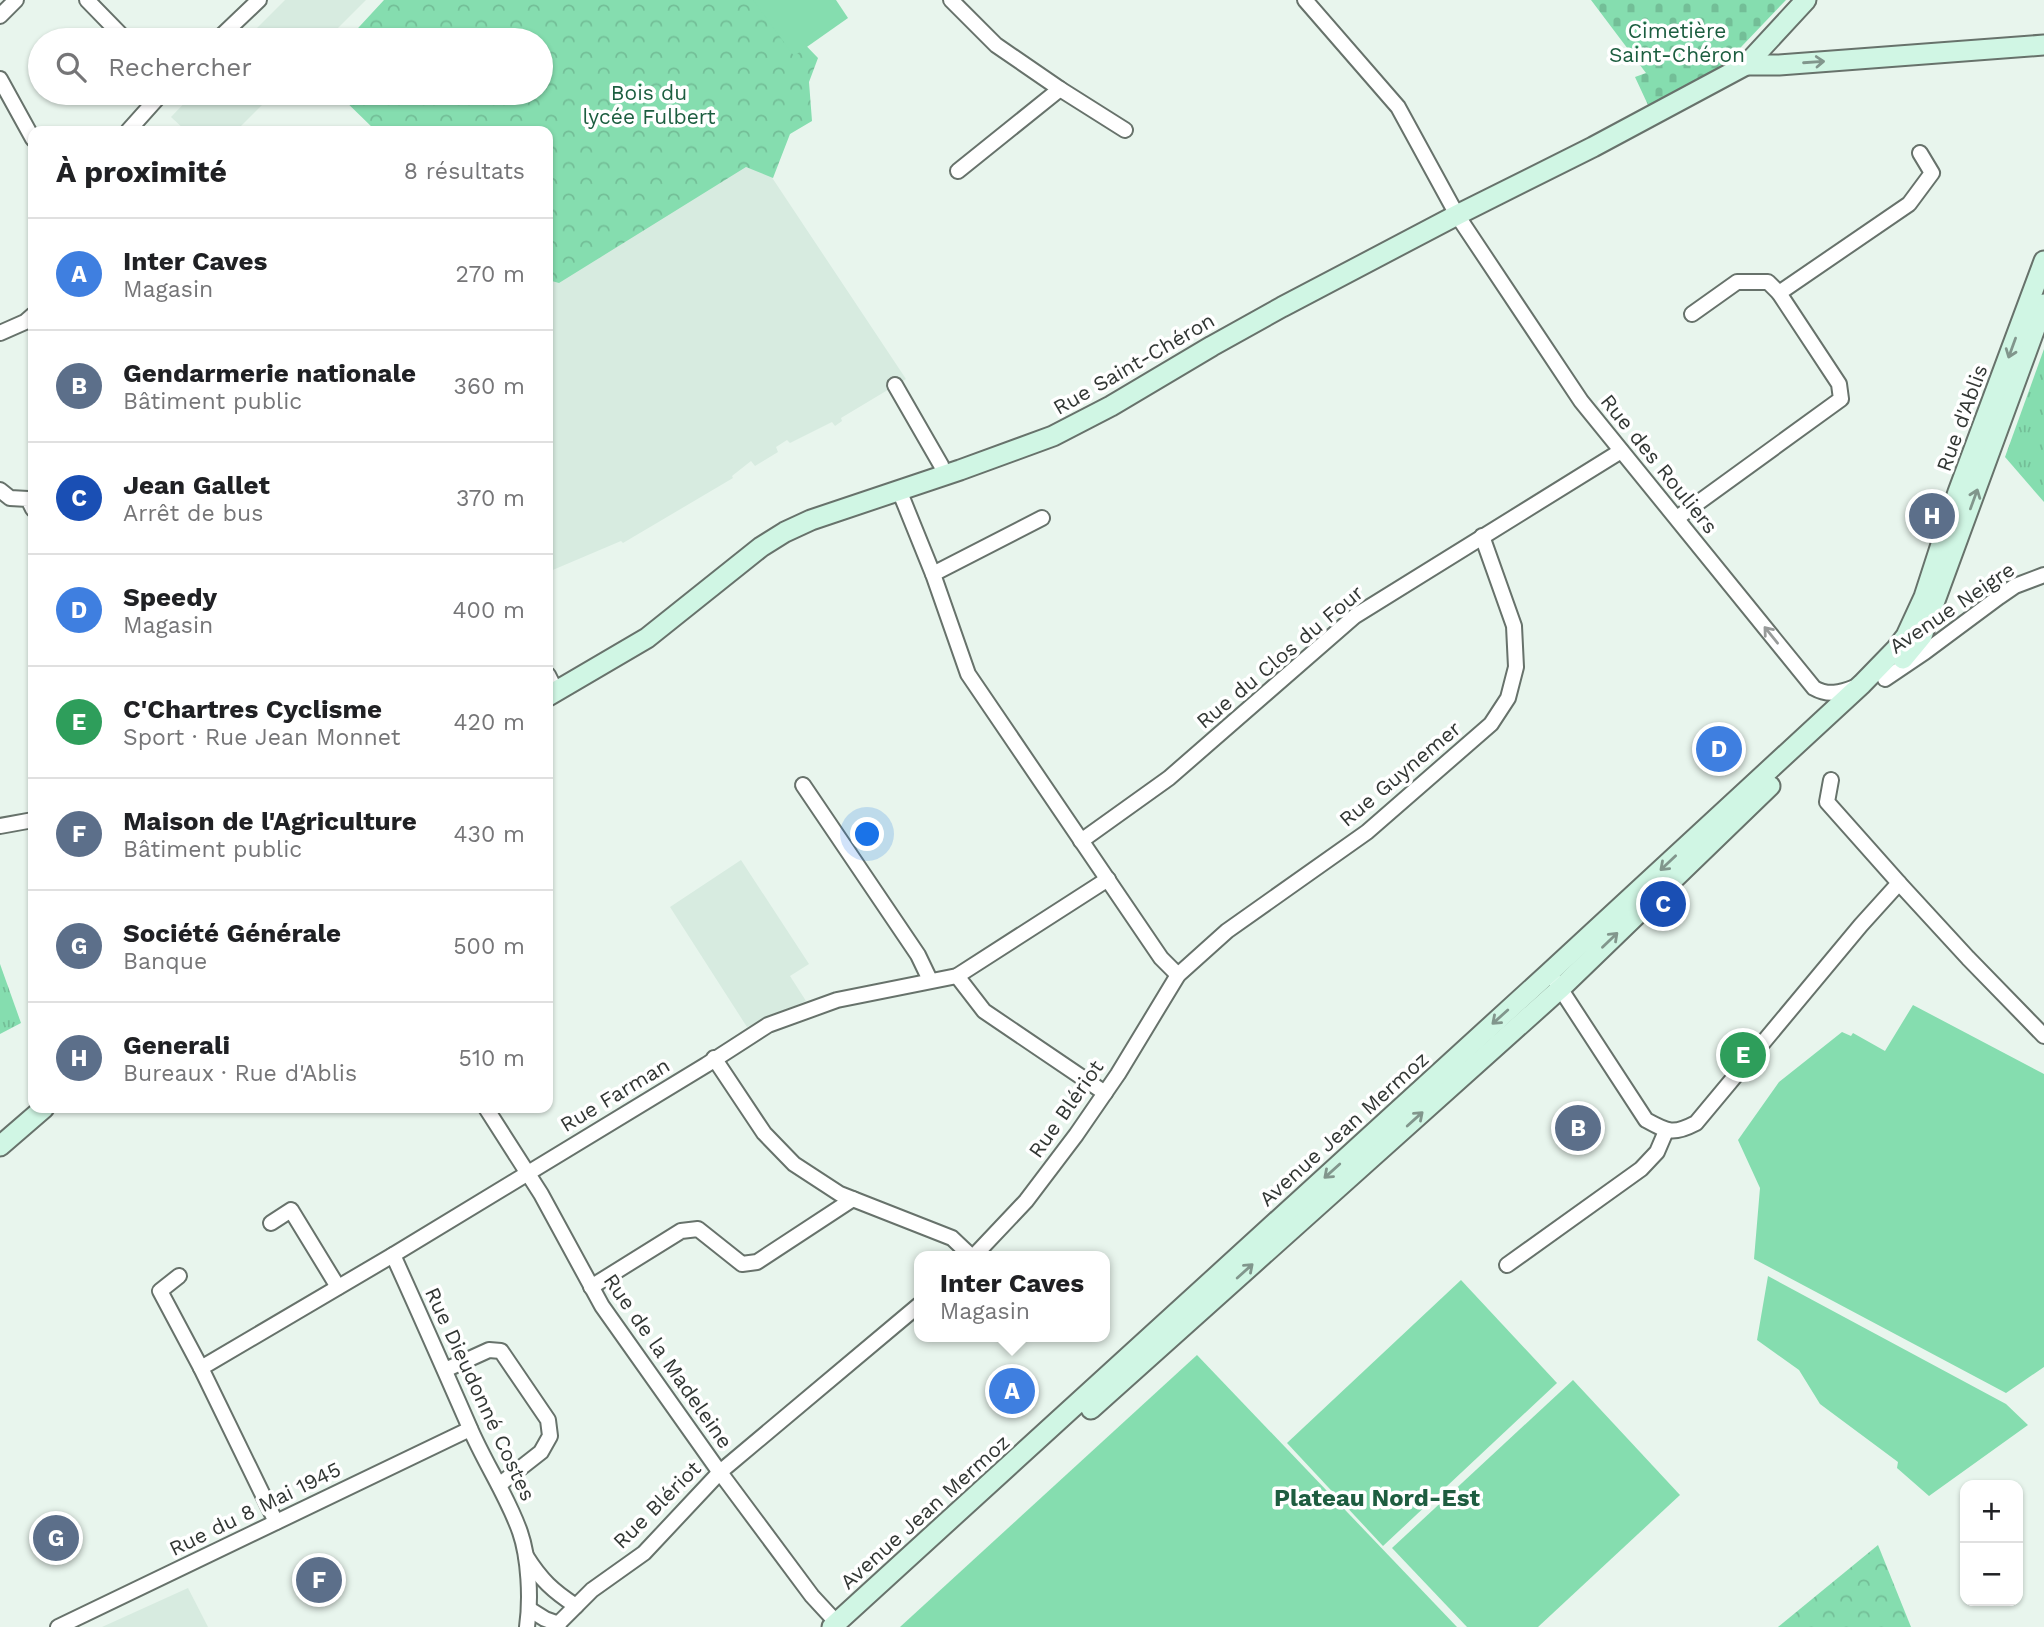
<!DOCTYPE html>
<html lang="fr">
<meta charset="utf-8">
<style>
body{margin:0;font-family:"Work Sans",sans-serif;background:#f2f2f2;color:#202124}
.controls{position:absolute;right:21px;bottom:21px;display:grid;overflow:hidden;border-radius:14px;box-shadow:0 2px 5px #0004}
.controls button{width:63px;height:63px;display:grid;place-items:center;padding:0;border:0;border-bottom:2px solid #e0e0e0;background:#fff;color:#202124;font:35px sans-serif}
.you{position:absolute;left:868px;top:835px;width:24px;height:24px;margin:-18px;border:5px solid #fff;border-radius:50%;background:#1a73e8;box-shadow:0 0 0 10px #1a73e833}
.badge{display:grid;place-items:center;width:46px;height:46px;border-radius:50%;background:#358f64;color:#fff;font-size:23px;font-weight:700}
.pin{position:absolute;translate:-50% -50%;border:4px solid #fff;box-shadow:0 2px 7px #0006}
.popup{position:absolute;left:914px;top:1251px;width:196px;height:91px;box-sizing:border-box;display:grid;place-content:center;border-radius:14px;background:#fff;filter:drop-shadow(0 2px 5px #0005);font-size:23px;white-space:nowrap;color:#757577}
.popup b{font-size:26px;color:#202124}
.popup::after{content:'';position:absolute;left:50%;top:100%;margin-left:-14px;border:14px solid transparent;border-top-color:#fff}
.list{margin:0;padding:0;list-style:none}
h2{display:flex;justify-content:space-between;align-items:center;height:91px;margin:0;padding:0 28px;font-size:30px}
h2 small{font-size:23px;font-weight:400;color:#757577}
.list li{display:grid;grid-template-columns:46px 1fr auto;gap:21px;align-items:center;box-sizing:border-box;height:112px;padding:0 28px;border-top:2px solid #e0e0e0}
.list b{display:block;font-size:26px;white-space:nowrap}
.list p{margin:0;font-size:23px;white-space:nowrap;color:#757577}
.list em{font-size:23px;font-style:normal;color:#757577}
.icon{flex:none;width:38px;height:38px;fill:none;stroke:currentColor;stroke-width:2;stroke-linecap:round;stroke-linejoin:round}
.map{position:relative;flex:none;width:2044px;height:1627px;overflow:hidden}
.search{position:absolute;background:#fff;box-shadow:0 2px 5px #0004;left:28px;top:28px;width:525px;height:77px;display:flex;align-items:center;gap:18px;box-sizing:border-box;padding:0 24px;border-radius:38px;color:#757577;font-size:26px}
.panel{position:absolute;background:#fff;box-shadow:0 2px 5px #0004;left:28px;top:126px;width:525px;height:987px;border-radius:14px}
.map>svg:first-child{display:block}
.built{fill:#d7ebe0}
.grass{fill:url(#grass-tufts)}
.forest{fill:url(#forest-crowns)}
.cemetery{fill:url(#cemetery-stones)}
.pitch{fill:#85ddaf}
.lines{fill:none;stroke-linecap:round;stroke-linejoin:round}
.street-casing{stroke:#67726b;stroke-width:18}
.secondary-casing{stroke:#67726b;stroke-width:23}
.street{stroke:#fff;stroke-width:14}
.secondary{stroke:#d0f6e4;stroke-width:19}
.oneway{stroke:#81968c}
.oneway2{stroke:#989b9a}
.labels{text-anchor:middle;stroke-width:7;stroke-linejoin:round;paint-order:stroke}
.park-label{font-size:21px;fill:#1c5e40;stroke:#fff}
.street-label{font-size:21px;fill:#323734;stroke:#fff}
.quarter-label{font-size:24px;font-weight:bold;fill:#1e5d40;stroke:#fff}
</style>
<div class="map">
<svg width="2044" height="1627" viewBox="0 0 2044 1627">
<defs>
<pattern id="grass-tufts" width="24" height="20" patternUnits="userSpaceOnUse" patternTransform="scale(1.75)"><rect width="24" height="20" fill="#85ddaf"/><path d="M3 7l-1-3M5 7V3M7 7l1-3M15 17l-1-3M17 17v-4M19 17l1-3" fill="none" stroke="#73be97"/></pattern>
<pattern id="forest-crowns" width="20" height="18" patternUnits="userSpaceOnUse" patternTransform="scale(1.75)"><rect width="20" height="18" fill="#85ddaf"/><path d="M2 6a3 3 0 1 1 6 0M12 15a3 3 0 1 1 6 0" fill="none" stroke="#73be97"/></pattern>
<pattern id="cemetery-stones" width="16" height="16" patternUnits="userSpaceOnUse" patternTransform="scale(1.75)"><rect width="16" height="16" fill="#85ddaf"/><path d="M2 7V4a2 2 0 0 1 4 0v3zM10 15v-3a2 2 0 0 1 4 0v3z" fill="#73be97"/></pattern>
</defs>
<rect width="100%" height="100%" fill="#e8f5ed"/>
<g class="built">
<path d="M 285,0 L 366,0 L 326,40 L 245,40 Z"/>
<path d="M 194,93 L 274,93 L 236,131 L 186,131 L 171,117 Z"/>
<path d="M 755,152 L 906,379 L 841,418 L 842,421 L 835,426 L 832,422 L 790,443 L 787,440 L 776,447 L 778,452 L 755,466 L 751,461 L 732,476 L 733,478 L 623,543 L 621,541 L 548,572 L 548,260 Z"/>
<path d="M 741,860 L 809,964 L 790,976 L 806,1001 L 747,1027 L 670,907 Z"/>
<path d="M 188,1588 L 208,1627 L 102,1627 Z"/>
</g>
<g class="grass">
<path d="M 2044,349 L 2044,502 L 2005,457 Z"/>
<path d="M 0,964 L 21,1023 L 0,1034 Z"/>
</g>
<g class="forest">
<path d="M 384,0 L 762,0 L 818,58 L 809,82 L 812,121 L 790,134 L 773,178 L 746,167 L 559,283 L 548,280 L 548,131 L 376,131 L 337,93 L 541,93 L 541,40 L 347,40 Z"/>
<path d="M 1878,1545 L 1911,1627 L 1778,1627 Z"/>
</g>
<path class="cemetery" d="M 1591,0 L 1786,0 L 1721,68 L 1648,105 L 1635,77 L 1646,73 Z"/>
<g class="pitch">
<path d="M 753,0 L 836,0 L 848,18 L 794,56 Z"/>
<path d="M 1913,1005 L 2044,1074 L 2044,1367 L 2006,1393 L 1754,1259 L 1760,1188 L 1738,1140 L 1779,1082 L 1842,1032 L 1851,1036 L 1853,1033 L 1885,1051 Z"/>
<path d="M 1768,1276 L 2006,1404 L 2028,1425 L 1929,1496 L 1897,1468 L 1898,1462 L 1820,1404 L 1799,1370 L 1757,1340 Z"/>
<path d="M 1461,1280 L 1557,1383 L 1383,1546 L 1287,1443 Z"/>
<path d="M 1197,1355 L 1457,1627 L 900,1627 Z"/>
<path d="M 1573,1380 L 1680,1495 L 1538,1627 L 1467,1627 L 1392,1548 Z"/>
</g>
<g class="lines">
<defs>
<g id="street">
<path d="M 87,0 L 126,40"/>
<path d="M 951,0 L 996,45 L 1060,89 L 1125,130"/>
<path d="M 1305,0 L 1398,107 L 1457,215 L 1581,401 L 1814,688 C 1828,696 1840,693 1855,687"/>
<path d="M 0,16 L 16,0"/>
<path d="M 217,40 L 259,0"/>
<path d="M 0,79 L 33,139"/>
<path d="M 128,131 L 162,93"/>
<path d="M 958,171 L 1060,89"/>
<path d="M 1692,314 L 1737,282 L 1768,282 L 1779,293"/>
<path d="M 0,333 L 25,322 L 33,315"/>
<path d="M 895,385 L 941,465 L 944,476"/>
<path d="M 0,490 L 10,498 L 28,499 L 33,509"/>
<path d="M 899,490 L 933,574 L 968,674 L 1161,958 L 1178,975"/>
<path d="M 1677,518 L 1841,399 L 1839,384 L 1779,293 L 1909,204 L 1932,173 L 1920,153"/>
<path d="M 933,574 L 1042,518"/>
<path d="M 548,675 L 556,691"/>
<path d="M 1885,679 L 1925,652 L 1999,597 L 2015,586 L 2044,575"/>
<path d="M 803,785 L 918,955 L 930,980"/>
<path d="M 0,826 L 33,820"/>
<path d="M 1081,841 L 1169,778 L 1355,616 L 1621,451"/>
<path d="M 1899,883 L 1968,958 L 2044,1036"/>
<path d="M 957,976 L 984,1011 L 1105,1093"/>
<path d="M 1556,982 L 1646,1120 C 1668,1132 1673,1135 1696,1123 L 1861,925 L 1899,883 L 1827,802 L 1831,780"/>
<path d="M 714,1058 L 764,1133 L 794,1164 L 840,1194 L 952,1238 L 971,1256"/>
<path d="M 486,1108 L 541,1194 L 602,1306 L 716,1467 L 812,1596 L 837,1623"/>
<path d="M 271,1223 L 291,1210 L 338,1287"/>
<path d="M 393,1255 C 419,1312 444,1369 469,1426 C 484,1462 507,1495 520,1532 C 529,1558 531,1599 527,1627"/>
<path d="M 974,1256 L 1026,1201 L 1076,1135 L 1118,1074 L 1178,975 L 1227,931 L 1367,832 L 1491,724 L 1508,698 L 1516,667 L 1514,626 L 1482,536"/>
<path d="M 1507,1265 L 1641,1169 L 1657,1152 L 1666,1131"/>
<path d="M 179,1276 L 160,1291 L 201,1368"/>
<path d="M 591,1287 L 681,1231 L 698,1229 L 742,1264 L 757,1262 L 853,1199"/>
<path d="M 445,1370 L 489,1350 L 501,1351 L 548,1420 L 550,1436 L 541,1452 L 499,1485"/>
<path d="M 276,1522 L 201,1368 L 393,1255 L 706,1065 L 768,1025 L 837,1000 L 957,976 L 1108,879"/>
<path d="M 526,1556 C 541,1580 553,1591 576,1606"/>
<path d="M 529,1609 L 545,1619 L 559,1624"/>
<path d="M 58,1627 L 470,1429"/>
<path d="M 555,1627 L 592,1590 L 644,1553 L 720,1472 L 919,1305"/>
</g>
<g id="secondary">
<path d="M 1746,65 L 1779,65 L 2044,45"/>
<path d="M 1903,659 L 1922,636 L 2044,304"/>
<path d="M 548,696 L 647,638 L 761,547 L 785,532 L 811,520 L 960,470 L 1053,436 L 1111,406 L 1212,346 L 1282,307 L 1457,215 L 1593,147 L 1746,65 L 1806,0"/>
<path d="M 0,1146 L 44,1108"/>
<path d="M 1091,1409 L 1561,988 L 1770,786"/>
<path d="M 832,1627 L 1549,973 L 1862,684 L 1896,649 L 1906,636 L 1924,597 L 1958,492 L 2044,261"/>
</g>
</defs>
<use href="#street" class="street-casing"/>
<use href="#secondary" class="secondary-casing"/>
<use href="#street" class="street"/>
<use href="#secondary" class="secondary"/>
</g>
<defs><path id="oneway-shaft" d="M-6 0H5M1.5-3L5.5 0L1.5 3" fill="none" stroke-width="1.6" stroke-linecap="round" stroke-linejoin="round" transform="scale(1.75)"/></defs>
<g class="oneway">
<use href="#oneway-shaft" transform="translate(1814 62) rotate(-4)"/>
<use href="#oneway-shaft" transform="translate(2012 348) rotate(110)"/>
<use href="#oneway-shaft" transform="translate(1974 499) rotate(-70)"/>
<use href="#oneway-shaft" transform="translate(1668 863) rotate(137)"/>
<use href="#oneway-shaft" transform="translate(1610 940) rotate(-44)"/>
<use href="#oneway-shaft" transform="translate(1500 1017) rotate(138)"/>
<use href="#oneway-shaft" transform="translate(1415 1119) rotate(-42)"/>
<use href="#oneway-shaft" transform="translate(1332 1171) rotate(138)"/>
<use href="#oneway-shaft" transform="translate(1245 1271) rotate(-42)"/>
</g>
<use class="oneway2" href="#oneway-shaft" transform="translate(1771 635) rotate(-129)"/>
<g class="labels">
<g class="park-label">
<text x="1677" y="38">Cimetière<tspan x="1677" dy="24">Saint-Chéron</tspan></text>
<text x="649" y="100">Bois du<tspan x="649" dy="24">lycée Fulbert</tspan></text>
</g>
<g class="street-label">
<text transform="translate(1134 364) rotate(-30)" y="7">Rue Saint-Chéron</text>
<text transform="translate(1962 418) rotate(-70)" y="7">Rue d'Ablis</text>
<text transform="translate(1659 464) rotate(51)" y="7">Rue des Rouliers</text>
<text transform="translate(1952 608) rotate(-34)" y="7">Avenue Neigre</text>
<text transform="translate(1280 657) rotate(-40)" y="7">Rue du Clos du Four</text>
<text transform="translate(1400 774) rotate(-40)" y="7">Rue Guynemer</text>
<text transform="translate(615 1095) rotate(-31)" y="7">Rue Farman</text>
<text transform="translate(1066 1109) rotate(-55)" y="7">Rue Blériot</text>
<text transform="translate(1344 1129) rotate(-42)" y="7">Avenue Jean Mermoz</text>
<text transform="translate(668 1361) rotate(55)" y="7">Rue de la Madeleine</text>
<text transform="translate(480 1394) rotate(65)" y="7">Rue Dieudonné Costes</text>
<text transform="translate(657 1505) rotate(-45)" y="7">Rue Blériot</text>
<text transform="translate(255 1509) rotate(-26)" y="7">Rue du 8 Mai 1945</text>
<text transform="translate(925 1512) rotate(-42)" y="7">Avenue Jean Mermoz</text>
</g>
<g class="quarter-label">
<text x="1377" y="1506">Plateau Nord-Est</text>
</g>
</g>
</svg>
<div class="controls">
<button>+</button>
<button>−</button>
</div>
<div class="you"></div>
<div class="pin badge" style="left:1012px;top:1391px;background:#3f7fe0">A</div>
<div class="popup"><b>Inter Caves</b>Magasin</div>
<div class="pin badge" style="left:1578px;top:1128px;background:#5c6f8a">B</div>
<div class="pin badge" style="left:1663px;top:904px;background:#1a4fb4">C</div>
<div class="pin badge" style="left:1719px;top:749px;background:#3f7fe0">D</div>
<div class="pin badge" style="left:1743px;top:1055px;background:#2e9e5b">E</div>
<div class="pin badge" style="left:319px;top:1580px;background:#5c6f8a">F</div>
<div class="pin badge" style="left:56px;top:1538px;background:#5c6f8a">G</div>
<div class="pin badge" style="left:1932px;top:516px;background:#5c6f8a">H</div>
<div class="search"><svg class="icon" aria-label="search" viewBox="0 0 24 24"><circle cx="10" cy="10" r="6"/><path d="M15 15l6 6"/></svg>Rechercher</div>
<section class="panel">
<h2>À proximité<small>8 résultats</small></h2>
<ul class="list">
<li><span class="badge" style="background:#3f7fe0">A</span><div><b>Inter Caves</b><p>Magasin</p></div><em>270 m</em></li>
<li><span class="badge" style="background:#5c6f8a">B</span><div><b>Gendarmerie nationale</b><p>Bâtiment public</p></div><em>360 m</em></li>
<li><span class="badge" style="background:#1a4fb4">C</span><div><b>Jean Gallet</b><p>Arrêt de bus</p></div><em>370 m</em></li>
<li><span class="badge" style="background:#3f7fe0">D</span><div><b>Speedy</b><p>Magasin</p></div><em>400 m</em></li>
<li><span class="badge" style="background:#2e9e5b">E</span><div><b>C'Chartres Cyclisme</b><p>Sport · Rue Jean Monnet</p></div><em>420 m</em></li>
<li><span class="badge" style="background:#5c6f8a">F</span><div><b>Maison de l'Agriculture</b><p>Bâtiment public</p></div><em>430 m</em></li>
<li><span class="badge" style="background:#5c6f8a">G</span><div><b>Société Générale</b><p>Banque</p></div><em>500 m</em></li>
<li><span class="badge" style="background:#5c6f8a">H</span><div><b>Generali</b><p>Bureaux · Rue d'Ablis</p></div><em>510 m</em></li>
</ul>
</section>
</div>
